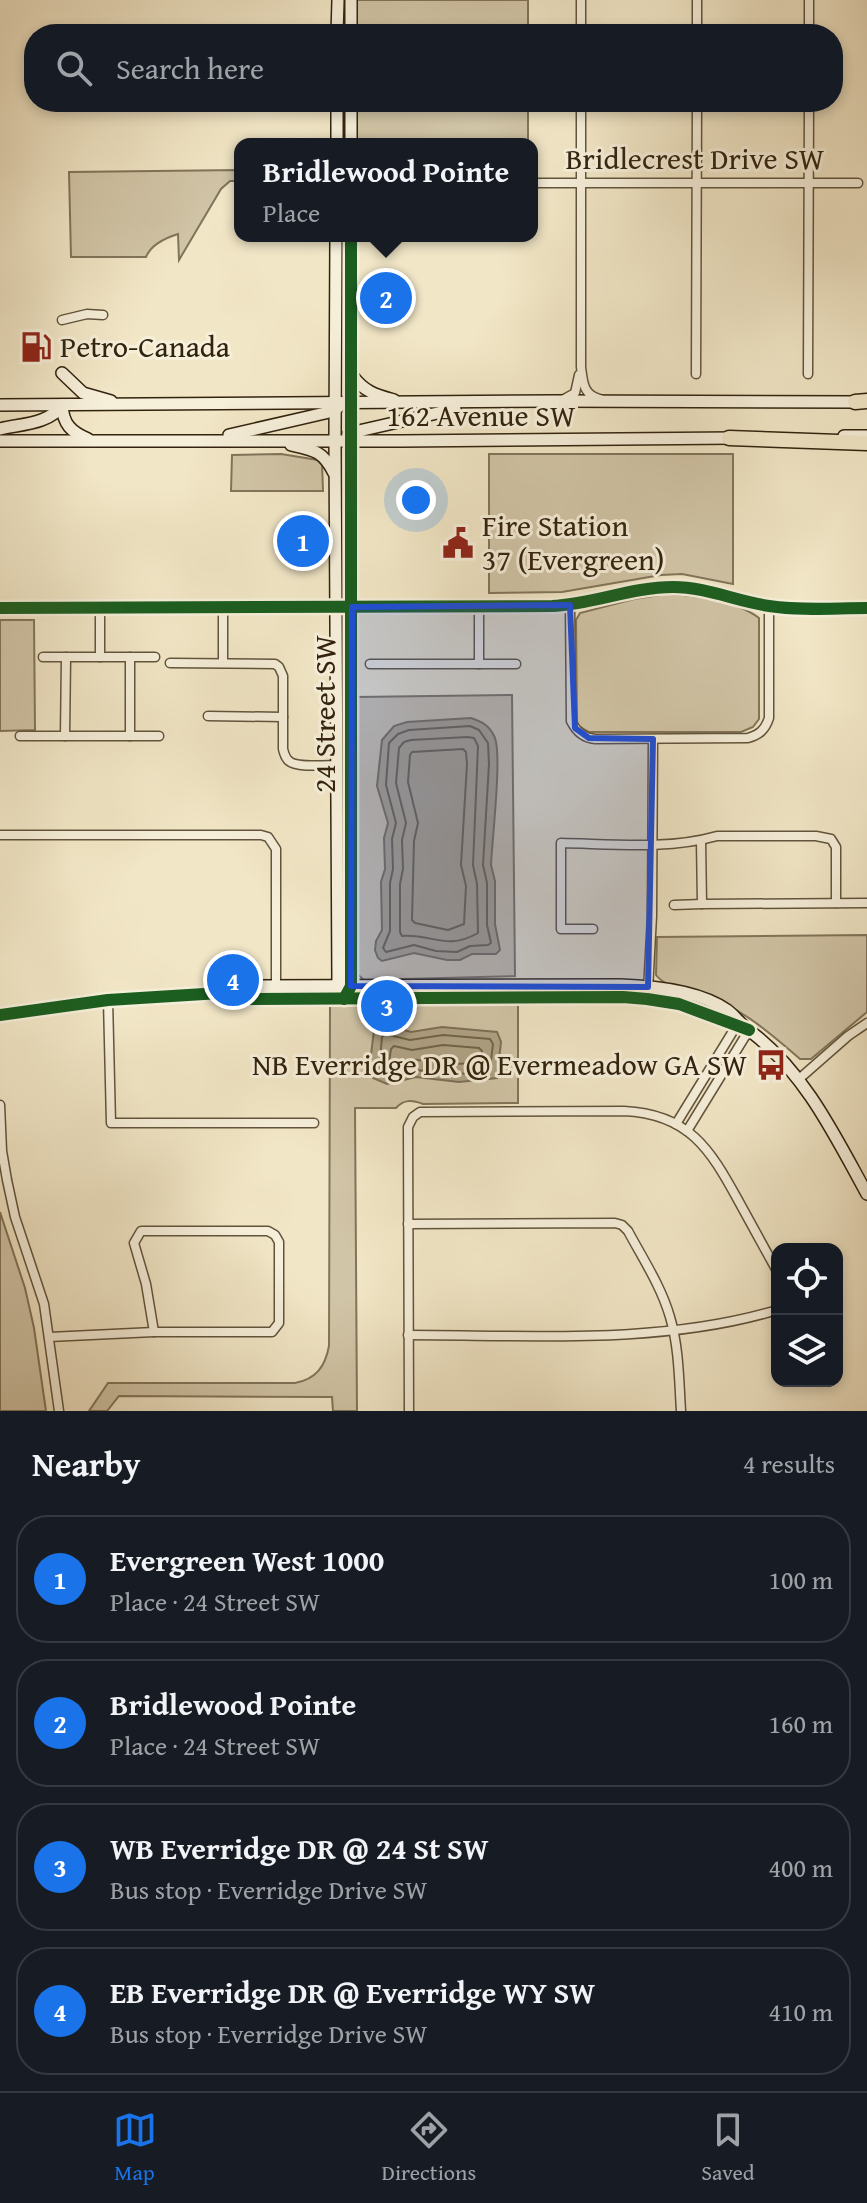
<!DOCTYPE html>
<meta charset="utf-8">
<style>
body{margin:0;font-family:"Gentium Book Plus",serif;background:#242831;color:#f1f3f6}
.controls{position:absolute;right:24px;bottom:24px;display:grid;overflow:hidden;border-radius:16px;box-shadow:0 4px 12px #0003}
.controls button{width:72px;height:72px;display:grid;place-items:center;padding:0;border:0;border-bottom:2px solid #363941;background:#171b24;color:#f1f3f6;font:40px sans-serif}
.you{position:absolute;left:416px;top:500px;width:28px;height:28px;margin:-20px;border:6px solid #fff;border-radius:50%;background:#1a73e8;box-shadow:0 0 0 12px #1a73e833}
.badge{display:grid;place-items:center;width:52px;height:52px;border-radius:50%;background:#1a73e8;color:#fff;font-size:26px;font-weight:700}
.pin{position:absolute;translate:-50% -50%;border:4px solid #fff;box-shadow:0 2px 8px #0006}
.popup{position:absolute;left:234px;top:138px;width:304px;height:104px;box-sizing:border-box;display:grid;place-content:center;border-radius:16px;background:#171b24;filter:drop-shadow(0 2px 6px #0005);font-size:26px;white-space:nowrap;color:#9ea1a6}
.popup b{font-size:30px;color:#f1f3f6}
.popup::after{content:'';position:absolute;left:50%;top:100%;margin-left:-16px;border:16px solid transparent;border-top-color:#171b24}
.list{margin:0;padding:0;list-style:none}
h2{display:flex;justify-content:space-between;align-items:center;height:104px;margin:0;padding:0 32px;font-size:34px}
h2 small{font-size:26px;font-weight:400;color:#9ea1a6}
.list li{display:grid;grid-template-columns:52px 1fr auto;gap:24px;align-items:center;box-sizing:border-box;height:128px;margin:0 16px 16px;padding:0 16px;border:2px solid #363941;border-radius:32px}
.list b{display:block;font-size:30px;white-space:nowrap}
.list p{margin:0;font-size:26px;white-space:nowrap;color:#9ea1a6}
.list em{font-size:26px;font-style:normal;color:#9ea1a6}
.icon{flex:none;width:44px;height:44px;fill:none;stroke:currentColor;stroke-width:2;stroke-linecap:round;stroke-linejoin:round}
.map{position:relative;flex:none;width:867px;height:1411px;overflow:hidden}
.search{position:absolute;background:#171b24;box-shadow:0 4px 12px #0003;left:24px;right:24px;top:24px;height:88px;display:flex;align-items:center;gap:20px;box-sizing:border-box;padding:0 28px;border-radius:32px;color:#9ea1a6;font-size:30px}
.sheet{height:680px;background:#171b24}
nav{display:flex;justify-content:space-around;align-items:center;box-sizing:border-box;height:112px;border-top:2px solid #363941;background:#171b24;font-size:22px;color:#9ea1a6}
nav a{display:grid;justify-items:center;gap:4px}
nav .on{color:#1a73e8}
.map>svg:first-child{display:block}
.green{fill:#d1c5a7;stroke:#82745a;stroke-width:2}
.water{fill:#b0a487;stroke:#7e7057;stroke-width:2}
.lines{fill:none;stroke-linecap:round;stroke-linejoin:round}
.shore{stroke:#71644a;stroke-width:2}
.street-casing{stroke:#62543c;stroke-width:11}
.secondary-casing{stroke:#32230e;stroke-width:14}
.highway-casing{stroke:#32230e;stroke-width:17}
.street{stroke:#f6efda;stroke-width:8}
.secondary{stroke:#f6efda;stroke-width:11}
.highway{stroke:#f1e6c6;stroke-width:14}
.cycleway-casing{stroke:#f6efda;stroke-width:17}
.cycleway{stroke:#1b5e20;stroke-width:12}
.marked{fill:#1d4ed8;fill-opacity:0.2;stroke:#1d4ed8;stroke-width:6;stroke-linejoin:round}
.labels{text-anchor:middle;stroke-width:6;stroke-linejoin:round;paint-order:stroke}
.street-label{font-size:30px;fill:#32230e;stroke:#f6efda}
.poi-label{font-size:30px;fill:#32230e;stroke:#f6efda;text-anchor:start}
</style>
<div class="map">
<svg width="867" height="1411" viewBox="0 0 867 1411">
<rect width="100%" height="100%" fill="#f1e6c6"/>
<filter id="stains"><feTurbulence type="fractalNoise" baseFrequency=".0025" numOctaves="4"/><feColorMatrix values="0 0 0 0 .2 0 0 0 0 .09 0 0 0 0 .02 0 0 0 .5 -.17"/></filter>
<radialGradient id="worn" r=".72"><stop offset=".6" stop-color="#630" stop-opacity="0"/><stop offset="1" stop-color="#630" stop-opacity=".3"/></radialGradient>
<g class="green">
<rect x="356" y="0" width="172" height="34"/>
<rect x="356" y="102" width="172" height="42"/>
<path d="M 240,170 L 240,181 L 230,181 L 221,189 L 179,260 L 178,234 C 165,238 151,245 146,257 L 71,257 L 69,172 Z"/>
<path d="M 281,454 L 318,460 L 322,463 L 323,491 L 231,491 L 232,455 Z"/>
<path d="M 489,454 L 733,454 L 733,584 L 682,574 L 661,575 L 562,592 L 489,593 Z"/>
<path d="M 667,594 C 695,595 737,601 759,618 L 759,719 L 753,727 L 741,732 L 589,732 L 577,725 L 576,620 L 580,613 L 634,599 Z"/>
<path d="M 0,620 L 34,620 L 35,730 L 0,731 Z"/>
<path d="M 512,695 L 515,976 L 364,980 L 356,973 L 355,697 Z"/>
<path d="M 867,935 L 867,1012 L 811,1059 L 800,1059 C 768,1031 736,1004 695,991 C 682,987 665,987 656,975 L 657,937 Z"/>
<path d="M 330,1004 L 518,1004 L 518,1103 L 423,1104 C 412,1100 404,1099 396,1108 L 355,1108 L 357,1411 L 333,1411 L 332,1397 L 119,1396 L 107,1411 L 89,1411 L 108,1383 L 295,1383 C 316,1379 325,1367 329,1346 Z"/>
<path d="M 0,1212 L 25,1288 L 34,1328 L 46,1411 L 0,1411 Z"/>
</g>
<g class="water">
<path d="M 471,718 C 483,722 490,726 495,738 C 502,757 492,840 491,865 L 495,881 L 495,924 L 500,950 L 496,954 L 472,954 L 460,960 L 447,960 L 414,953 L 382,961 L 378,958 L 375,950 L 376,941 L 382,930 L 381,882 L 385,869 L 384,838 L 388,823 L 377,786 L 382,740 L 394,726 L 407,722 Z"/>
<path d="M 382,1024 L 411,1032 L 442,1027 L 497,1032 L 501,1042 L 497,1078 L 459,1082 L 416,1077 L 387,1084 L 373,1078 L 370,1063 L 374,1030 Z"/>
</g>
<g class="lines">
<g class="shore">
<path d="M 470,726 L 479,730 L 488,743 L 489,764 L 483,865 L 487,883 L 487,925 L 491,943 L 488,945 L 470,946 L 457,952 L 436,951 L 414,945 L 386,952 L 383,948 L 390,931 L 390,883 L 393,869 L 392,839 L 396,823 L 386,785 L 389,743 L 398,734 L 409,730 Z"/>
<path d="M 468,737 L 474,738 L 478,746 L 473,865 L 477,884 L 478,933 C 446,951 434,934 402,936 L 400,932 L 400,884 L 403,869 L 402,840 L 406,823 L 396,783 L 399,748 L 404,742 L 411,740 Z"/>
<path d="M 463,749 L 466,752 L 467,764 L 461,865 L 466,886 L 464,924 L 448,930 L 415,923 L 412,920 L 414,841 L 418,823 L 408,782 L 410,755 L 412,752 Z"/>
<path d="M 385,1034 L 410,1040 L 443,1035 L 490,1039 L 493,1044 L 490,1068 L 487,1071 L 459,1074 L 415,1070 L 383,1075 L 379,1071 L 382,1037 Z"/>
<path d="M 443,1045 L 479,1048 L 482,1051 L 481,1059 C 463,1069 438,1060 418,1060 C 410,1059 401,1062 393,1064 L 389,1062 L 391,1049 L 394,1046 L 412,1050 Z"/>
</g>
<defs>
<g id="street">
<path d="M 581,34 L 581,0"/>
<path d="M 697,34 L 697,0"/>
<path d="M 809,34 L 809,0"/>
<path d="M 581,102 L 581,367 C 583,382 583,395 600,399"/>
<path d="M 532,183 L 858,183"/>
<path d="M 62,320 L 87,314 L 103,315"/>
<path d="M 696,374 L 697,102"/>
<path d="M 808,374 L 809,102"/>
<path d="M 564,399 L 575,393 L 579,375"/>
<path d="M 570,605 L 571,721 C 576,731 583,738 595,739 L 748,738 C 759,735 765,730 769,718 L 769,606"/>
<path d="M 223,607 L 223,663"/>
<path d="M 0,608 L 552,606 C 593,604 632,587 673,587 C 706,587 736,601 769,606 C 801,611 835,608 867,608"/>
<path d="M 100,608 L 100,657"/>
<path d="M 43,657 L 155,657"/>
<path d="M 130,657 L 130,736"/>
<path d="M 170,663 L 275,664 L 279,667 L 283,676 L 283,749 C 284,753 285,758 289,761 C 296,768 327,765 338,765"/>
<path d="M 370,664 L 479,664 L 479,607"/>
<path d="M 479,664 L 516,664"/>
<path d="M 208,716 L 283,717"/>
<path d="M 20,736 L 159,736"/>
<path d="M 65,736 L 66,657"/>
<path d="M 0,835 L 261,835 L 268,837 L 276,849 L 276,990"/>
<path d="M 701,841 L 702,904 L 866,903"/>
<path d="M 674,905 L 702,904"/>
<path d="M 593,929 L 561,929 L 561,843 C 612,844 668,850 717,836 L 816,836 L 831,839 L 836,847 L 836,903"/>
<path d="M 648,990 L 652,916 L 653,739"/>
<path d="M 108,1000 L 111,1123 L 314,1123"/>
<path d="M 799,1079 L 848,1036 L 867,1023"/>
<path d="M 0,1105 L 2,1151 L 7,1180 L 15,1217 L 44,1304 L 59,1411"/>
<path d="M 676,1124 L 738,1023"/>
<path d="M 687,1131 L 749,1030"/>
<path d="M 408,1224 L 615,1223 L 622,1225 L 628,1231 C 643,1259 661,1286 670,1317 C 679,1347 679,1380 681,1411"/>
<path d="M 141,1231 L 268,1231 L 275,1235 L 279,1242 L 279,1323 L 272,1332 L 154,1332 L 146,1284 L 134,1243 Z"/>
<path d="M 408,1335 C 529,1335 661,1345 777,1310"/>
<path d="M 49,1337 L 154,1332"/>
<path d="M 409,1411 L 408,1127 L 413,1117 L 420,1112 L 624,1111 C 689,1114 710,1149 738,1200 C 751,1224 764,1247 777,1271"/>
</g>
<g id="secondary">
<path d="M 337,34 L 338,0"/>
<path d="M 351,34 L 351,0"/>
<path d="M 337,144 L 337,102"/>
<path d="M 351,144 L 351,102"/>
<path d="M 336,236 L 335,440 L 338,986 L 344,999"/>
<path d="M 62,373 L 83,393 L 111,401"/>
<path d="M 352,375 C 364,392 376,395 394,400"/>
<path d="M 0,405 L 555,401 L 862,402"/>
<path d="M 62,405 C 63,424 71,432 88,439"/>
<path d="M 0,429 C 20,424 50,424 62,405"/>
<path d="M 229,435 L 325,413 L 335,410 L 339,406"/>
<path d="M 348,435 L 363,430 L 455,409"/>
<path d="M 844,436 L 867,436"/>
<path d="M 0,441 L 401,441 L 734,438"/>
<path d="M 291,445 C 314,450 323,451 334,473"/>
<path d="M 220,993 L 231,986 L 620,985 C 654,986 698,990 727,1010 C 735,1016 741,1025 750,1031 C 805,1073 834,1134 867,1194"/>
<path d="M 344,999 L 351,986 L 351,236"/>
<path d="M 0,1015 L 108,1000 L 220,993 L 233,999 L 623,997 L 647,999 L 679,1004 L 749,1030"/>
</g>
<g id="highway">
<path d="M 855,402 L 867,401"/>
<path d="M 729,438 L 867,443"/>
</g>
</defs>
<use href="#street" class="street-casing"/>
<use href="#secondary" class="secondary-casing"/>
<use href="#highway" class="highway-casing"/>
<use href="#street" class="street"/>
<use href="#secondary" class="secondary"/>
<use href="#highway" class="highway"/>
<defs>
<g id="cycleway">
<path d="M 0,608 L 552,606 C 593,604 632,587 673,587 C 706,587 736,601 769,606 C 801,611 835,608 867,608"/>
<path d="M 344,999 L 351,986 L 351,236"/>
<path d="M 0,1015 L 108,1000 L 220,993 L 233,999 L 623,997 L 647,999 L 679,1004 L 749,1030"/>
</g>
</defs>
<use href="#cycleway" class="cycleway-casing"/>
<use href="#cycleway" class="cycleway"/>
</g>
<path class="marked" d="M 570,605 L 575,728 L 589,738 L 653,739 L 648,987 L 351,986 L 352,607 Z"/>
<defs>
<symbol id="fuel-bare" viewBox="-9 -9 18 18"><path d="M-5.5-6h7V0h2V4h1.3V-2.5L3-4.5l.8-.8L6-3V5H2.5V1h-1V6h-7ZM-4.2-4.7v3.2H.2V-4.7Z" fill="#8f2418" stroke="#f6efda" stroke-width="2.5" paint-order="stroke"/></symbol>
<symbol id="civic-bare" viewBox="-9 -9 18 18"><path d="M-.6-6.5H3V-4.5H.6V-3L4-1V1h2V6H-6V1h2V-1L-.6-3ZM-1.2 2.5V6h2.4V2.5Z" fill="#8f2418" stroke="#f6efda" stroke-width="2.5" paint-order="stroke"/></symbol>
<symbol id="bus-bare" viewBox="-9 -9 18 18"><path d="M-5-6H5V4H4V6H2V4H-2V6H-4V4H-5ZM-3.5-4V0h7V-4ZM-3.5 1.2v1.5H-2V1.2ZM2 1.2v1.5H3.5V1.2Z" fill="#8f2418" stroke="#f6efda" stroke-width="2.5" paint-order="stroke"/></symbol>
</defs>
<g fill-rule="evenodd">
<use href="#fuel-bare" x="14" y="325" width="44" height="44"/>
<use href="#civic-bare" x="436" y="521" width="44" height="44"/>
<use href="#bus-bare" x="749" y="1043" width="44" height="44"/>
</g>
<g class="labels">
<g class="street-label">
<text x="695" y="169">Bridlecrest Drive SW</text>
<text x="481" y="426">162 Avenue SW</text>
<text transform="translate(325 714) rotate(-90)" y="10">24 Street SW</text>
</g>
<g class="poi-label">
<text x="60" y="357">Petro-Canada</text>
<text x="482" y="536">Fire Station<tspan x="482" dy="34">37 (Evergreen)</tspan></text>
<text x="747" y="1075" text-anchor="end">NB Everridge DR @ Evermeadow GA SW</text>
</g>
</g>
<rect width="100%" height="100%" filter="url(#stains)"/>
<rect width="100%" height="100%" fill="url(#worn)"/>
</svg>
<div class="controls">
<button><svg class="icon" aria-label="locate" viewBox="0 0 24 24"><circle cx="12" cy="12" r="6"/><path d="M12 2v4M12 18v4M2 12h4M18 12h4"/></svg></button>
<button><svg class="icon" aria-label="layers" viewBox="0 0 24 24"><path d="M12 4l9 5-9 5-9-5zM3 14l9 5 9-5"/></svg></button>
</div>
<div class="you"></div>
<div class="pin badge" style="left:303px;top:541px">1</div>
<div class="pin badge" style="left:386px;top:298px">2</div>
<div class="popup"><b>Bridlewood Pointe</b>Place</div>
<div class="pin badge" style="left:387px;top:1006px">3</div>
<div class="pin badge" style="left:233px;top:980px">4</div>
<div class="search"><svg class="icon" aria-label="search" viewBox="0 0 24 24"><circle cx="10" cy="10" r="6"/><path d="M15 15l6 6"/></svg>Search here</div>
</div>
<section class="sheet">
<h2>Nearby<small>4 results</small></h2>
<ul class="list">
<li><span class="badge">1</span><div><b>Evergreen West 1000</b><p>Place · 24 Street SW</p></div><em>100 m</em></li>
<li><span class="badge">2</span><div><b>Bridlewood Pointe</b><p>Place · 24 Street SW</p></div><em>160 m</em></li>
<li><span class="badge">3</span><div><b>WB Everridge DR @ 24 St SW</b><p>Bus stop · Everridge Drive SW</p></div><em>400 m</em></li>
<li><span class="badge">4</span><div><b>EB Everridge DR @ Everridge WY SW</b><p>Bus stop · Everridge Drive SW</p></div><em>410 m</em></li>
</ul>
</section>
<nav>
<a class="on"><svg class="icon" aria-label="map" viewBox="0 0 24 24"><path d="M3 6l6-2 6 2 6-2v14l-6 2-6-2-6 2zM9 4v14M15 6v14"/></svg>Map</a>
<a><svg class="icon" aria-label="directions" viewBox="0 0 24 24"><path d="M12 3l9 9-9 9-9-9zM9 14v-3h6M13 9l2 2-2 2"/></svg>Directions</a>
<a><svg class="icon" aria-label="saved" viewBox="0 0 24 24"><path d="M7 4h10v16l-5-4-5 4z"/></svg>Saved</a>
</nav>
